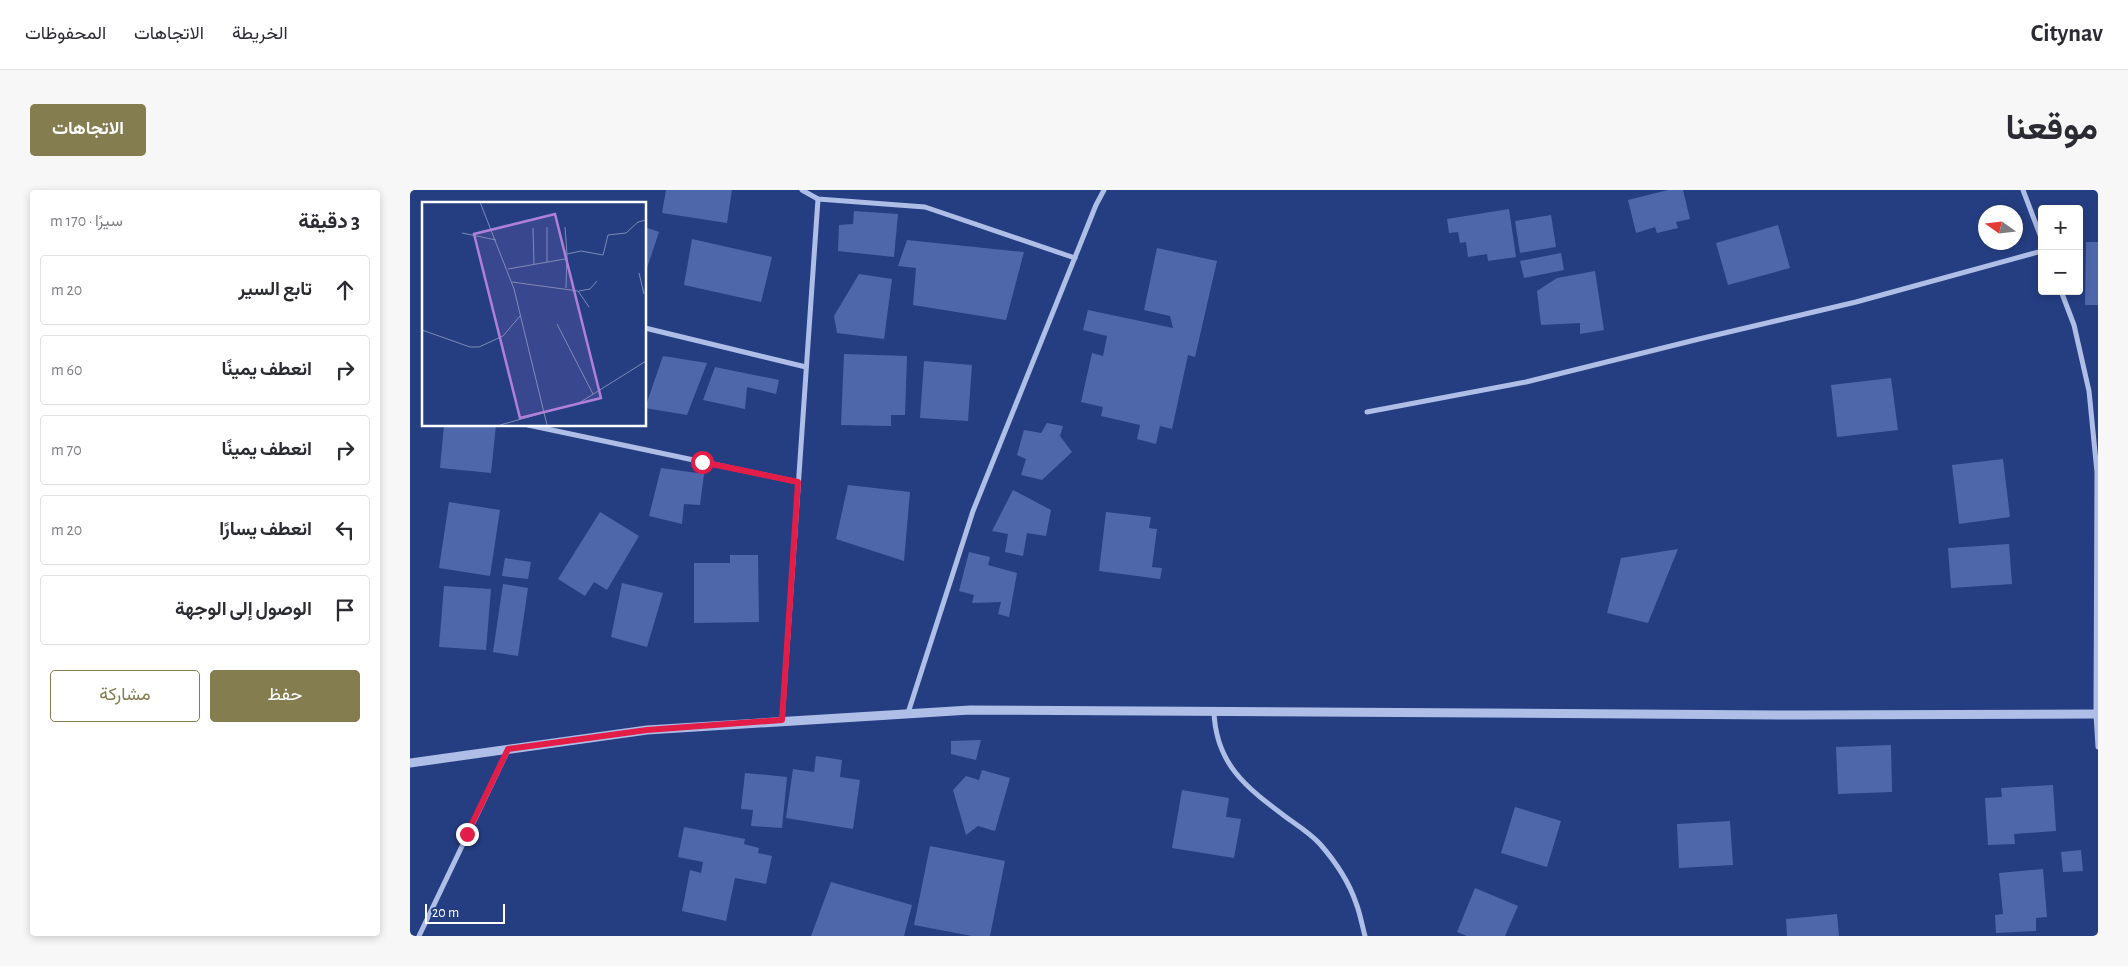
<!DOCTYPE html>
<html lang="ar">
<meta charset="utf-8">
<style>
body{margin:0;font-family:"Alegreya Sans",Vazirmatn,sans-serif;background:#f7f7f7;color:#2b2b33;direction:rtl}
.controls{position:absolute;right:15px;top:15px;display:grid;overflow:hidden;border-radius:5px;box-shadow:0 2px 8px #0003}
.controls button{width:45px;height:45px;display:grid;place-items:center;padding:0;border:0;border-bottom:1px solid #e1e1e2;background:#fff;color:#2b2b33;font:25px sans-serif}
.compass{position:absolute;left:1568px;top:15px;width:45px;height:45px;border-radius:50%;background:#fff;box-shadow:0 2px 8px #0003;rotate:284deg}
.scale{position:absolute;left:15px;bottom:12px;width:80px;box-sizing:border-box;padding-left:5px;border:2px solid #fff;border-top:0;font-size:14px;line-height:18px;white-space:nowrap;color:#fff;-webkit-text-stroke:4px #253e82;paint-order:stroke}
.stop{position:absolute;width:15px;height:15px;margin:-11px;border:4px solid #e11d48;border-radius:50%;background:#fff}
.stop.end{background:#e11d48;border-color:#fff;box-shadow:0 1px 5px #0008}
.list{margin:0;padding:0;list-style:none}
h2{display:flex;justify-content:space-between;align-items:center;height:65px;margin:0;padding:0 20px;font-size:21px}
h2 small{font-size:16px;font-weight:400;color:#7c7c81}
.list li{display:grid;grid-template-columns:32px 1fr auto;gap:15px;align-items:center;box-sizing:border-box;height:70px;margin:0 10px 10px;padding:0 10px;border:1px solid #e1e1e2;border-radius:5px}
.list b{display:block;font-size:19px;white-space:nowrap}
.list em{font-size:16px;font-style:normal;color:#7c7c81}
.actions{display:flex;gap:10px;padding:15px 20px}
.actions a{flex:1;padding:11px 0;border:1px solid #847d4f;border-radius:5px;text-align:center;font-size:18px;color:#847d4f}
.actions .main{background:#847d4f;color:#fff}
.icon{flex:none;width:28px;height:28px;fill:none;stroke:currentColor;stroke-width:2;stroke-linecap:round;stroke-linejoin:round}
.map{position:relative;flex:none;width:1688px;height:746px;overflow:hidden;direction:ltr;border-radius:5px}
header{display:flex;align-items:center;gap:30px;box-sizing:border-box;height:70px;padding:0 25px;background:#fff;border-bottom:1px solid #e1e1e2}
header strong{font-size:24px}
nav{display:flex;gap:28px;margin-inline-start:auto;font-size:18px}
.intro{display:flex;align-items:center;justify-content:space-between;box-sizing:border-box;height:120px;padding:0 30px}
h1{margin:0;font-size:35px}
.button{padding:12px 22px;border-radius:5px;background:#847d4f;color:#fff;font-size:18px;font-weight:700}
main{display:flex;gap:30px;padding:0 30px}
aside{flex:1;background:#fff;border-radius:5px;box-shadow:0 2px 8px #0003}
.map>svg:first-child{display:block}
.building{fill:#4e67ab}
.lines{fill:none;stroke-linecap:round;stroke-linejoin:round}
.minor{stroke:#aebee7;stroke-width:5}
.tertiary{stroke:#aebee7;stroke-width:9}
.route{stroke:#e11d48;stroke-width:6}
.inset-road{fill:none;stroke:#7c8bb4;stroke-width:1}
.view{fill:#b080d9;fill-opacity:0.15;stroke:#b080d9;stroke-width:2.5}
.inset-edge{fill:none;stroke:#fff;stroke-width:2.5}
</style>
<header>
<strong>Citynav</strong>
<nav><a>الخريطة</a><a>الاتجاهات</a><a>المحفوظات</a></nav>
</header>
<div class="intro"><h1>موقعنا</h1><a class="button">الاتجاهات</a></div>
<main>
<div class="map">
<svg width="1688" height="746" viewBox="0 0 1688 746">
<rect width="100%" height="100%" fill="#253e82"/>
<g class="building">
<path d="M 256,0 L 322,0 L 317,33 L 252,23 Z"/>
<path d="M 1258,0 L 1273,0 L 1280,29 L 1266,32 L 1268,38 L 1247,43 L 1245,37 L 1226,43 L 1218,10 Z"/>
<path d="M 1099,19 L 1106,67 L 1078,71 L 1077,64 L 1058,67 L 1056,52 L 1050,53 L 1048,42 L 1039,43 L 1037,29 Z"/>
<path d="M 444,21 L 488,24 L 484,67 L 428,61 L 429,35 L 443,34 Z"/>
<path d="M 1141,25 L 1146,57 L 1110,63 L 1105,31 Z"/>
<path d="M 1368,35 L 1380,78 L 1318,95 L 1306,53 Z"/>
<path d="M 235,37 L 249,42 L 235,84 Z"/>
<path d="M 282,49 L 362,67 L 351,112 L 274,95 Z"/>
<path d="M 497,50 L 614,62 L 596,130 L 503,115 L 506,78 L 488,76 Z"/>
<path d="M 1676,52 L 1688,52 L 1688,115 L 1675,115 Z"/>
<path d="M 747,58 L 807,71 L 785,167 L 778,165 L 762,239 L 750,236 L 746,254 L 727,249 L 730,235 L 691,226 L 693,217 L 671,212 L 682,163 L 693,166 L 697,146 L 673,140 L 678,120 L 763,138 L 760,126 L 734,120 Z"/>
<path d="M 1151,63 L 1154,80 L 1114,88 L 1110,71 Z"/>
<path d="M 1185,81 L 1194,140 L 1170,144 L 1170,133 L 1131,135 L 1127,101 L 1147,88 Z"/>
<path d="M 449,84 L 482,89 L 474,149 L 427,143 L 424,126 Z"/>
<path d="M 434,164 L 497,166 L 495,225 L 481,225 L 481,236 L 431,235 Z"/>
<path d="M 253,166 L 297,173 L 277,225 L 235,218 Z"/>
<path d="M 514,171 L 562,175 L 558,231 L 510,228 Z"/>
<path d="M 305,177 L 369,190 L 366,204 L 337,197 L 335,219 L 293,210 Z"/>
<path d="M 1481,188 L 1488,240 L 1427,247 L 1421,195 Z"/>
<path d="M 637,233 L 653,236 L 650,246 L 662,262 L 632,290 L 611,285 L 616,269 L 607,265 L 614,240 L 631,243 Z"/>
<path d="M 34,235 L 86,235 L 81,283 L 30,278 Z"/>
<path d="M 1593,269 L 1600,327 L 1549,334 L 1542,275 Z"/>
<path d="M 251,278 L 294,284 L 290,315 L 274,314 L 272,334 L 239,326 Z"/>
<path d="M 438,295 L 500,302 L 494,371 L 426,349 Z"/>
<path d="M 603,300 L 641,320 L 636,346 L 617,343 L 613,366 L 595,362 L 598,344 L 582,341 Z"/>
<path d="M 39,312 L 90,320 L 80,386 L 29,378 Z"/>
<path d="M 190,322 L 229,346 L 197,400 L 184,392 L 175,406 L 148,389 Z"/>
<path d="M 696,322 L 741,327 L 739,338 L 747,339 L 742,377 L 752,378 L 750,389 L 689,381 Z"/>
<path d="M 1599,354 L 1602,394 L 1541,398 L 1538,358 Z"/>
<path d="M 1268,359 L 1238,433 L 1197,423 L 1211,368 Z"/>
<path d="M 559,362 L 580,367 L 578,375 L 607,383 L 599,427 L 588,424 L 591,412 L 562,413 L 564,405 L 549,401 Z"/>
<path d="M 320,365 L 348,365 L 349,432 L 284,433 L 284,373 L 320,373 Z"/>
<path d="M 95,368 L 121,372 L 118,389 L 92,386 Z"/>
<path d="M 212,393 L 253,403 L 237,457 L 201,447 Z"/>
<path d="M 93,394 L 118,398 L 108,466 L 83,462 Z"/>
<path d="M 34,396 L 81,399 L 76,460 L 29,457 Z"/>
<path d="M 571,550 L 566,570 L 541,564 L 541,551 Z"/>
<path d="M 1481,555 L 1482,602 L 1428,604 L 1426,557 Z"/>
<path d="M 406,566 L 432,570 L 430,587 L 450,590 L 443,639 L 376,628 L 383,579 L 404,582 Z"/>
<path d="M 572,580 L 600,588 L 585,641 L 568,636 L 556,645 L 543,600 L 556,586 L 569,590 Z"/>
<path d="M 335,583 L 377,587 L 372,638 L 341,636 L 343,620 L 331,619 Z"/>
<path d="M 1643,595 L 1646,641 L 1604,644 L 1605,654 L 1578,655 L 1575,608 L 1592,607 L 1591,598 Z"/>
<path d="M 772,600 L 819,608 L 816,627 L 831,629 L 824,668 L 762,658 Z"/>
<path d="M 1105,617 L 1151,631 L 1137,677 L 1091,663 Z"/>
<path d="M 1320,631 L 1323,675 L 1269,678 L 1267,634 Z"/>
<path d="M 274,637 L 335,649 L 334,654 L 349,658 L 348,663 L 362,666 L 356,694 L 325,688 L 316,731 L 272,721 L 280,680 L 291,683 L 293,672 L 268,667 Z"/>
<path d="M 520,656 L 595,671 L 580,746 L 562,746 L 504,735 Z"/>
<path d="M 1671,660 L 1673,681 L 1653,682 L 1651,662 Z"/>
<path d="M 1633,679 L 1637,727 L 1626,728 L 1626,741 L 1586,743 L 1585,725 L 1593,724 L 1589,683 Z"/>
<path d="M 421,692 L 502,715 L 494,746 L 401,746 Z"/>
<path d="M 1065,698 L 1108,716 L 1095,746 L 1057,746 L 1047,742 Z"/>
<path d="M 1427,724 L 1429,746 L 1377,746 L 1376,729 Z"/>
</g>
<g class="lines">
<g class="minor">
<path d="M 392,0 L 408,9 L 515,17 L 665,68"/>
<path d="M 1613,0 L 1632,50"/>
<path d="M 1651,101 L 1664,135 L 1679,201 L 1687,282 L 1686,524 L 1688,557"/>
<path d="M 235,138 L 396,177"/>
<path d="M 957,222 L 1116,192 L 1289,149 L 1446,112 L 1632,61"/>
<path d="M 118,235 L 388,292"/>
<path d="M 804,522 C 806,577 840,600 880,630 C 890,637 902,645 910,654 C 924,670 939,692 946,713 C 950,723 952,735 955,746"/>
<path d="M 498,523 L 563,321 L 686,15 L 694,0"/>
<path d="M 372,531 L 408,9"/>
<path d="M 9,746 L 98,560"/>
</g>
<path class="tertiary" d="M 0,573 L 237,540 L 560,520 L 1388,525 L 1688,524"/>
</g>
<g class="lines">
<path class="route" d="M 57,644 L 98,559 L 237,540 L 372,530 L 388,292 L 292,272"/>
</g>
<g transform="translate(12 12)">
<rect width="224" height="224" fill="#253e82"/>
<path class="inset-road" d="M 58,0 L 92,87 L 125,223M 125,25 L 125,60M 143,25 L 145,52M 111,26 L 112,62M 40,31 L 74,38M 86,67 L 143,57M 217,71 L 222,92M 90,80 L 156,89 L 167,105M 144,86 L 145,52 L 159,49 L 181,53 L 186,33 L 204,31 L 216,20 L 224,18M 157,89 L 168,87 L 175,79M 135,122 L 171,192M 0,128 L 48,145 L 57,145 L 81,134 L 98,114M 78,223 L 157,201 L 224,159"/>
<path class="view" d="M 133,12 L 179,196 L 98,216 L 52,32 Z"/>
<rect width="224" height="224" class="inset-edge"/>
</g>
</svg>
<div class="controls">
<button>+</button>
<button>−</button>
</div>
<svg class="compass" viewBox="-18 -18 36 36"><path d="M0-13l5 13h-10z" fill="#e53935"/><path d="M0 13l5-13h-10z" fill="#7c7c81"/></svg>
<div class="scale">20 m</div>
<div class="stop" style="left:292px;top:272px"></div>
<div class="stop end" style="left:57px;top:644px"></div>
</div>
<aside>
<h2>3 دقيقة<small>سيرًا · 170 m</small></h2>
<ul class="list">
<li><svg class="icon" aria-label="ahead" viewBox="0 0 24 24"><path d="M12 20V5M6 11l6-6 6 6"/></svg><div><b>تابع السير</b></div><em>20 m</em></li>
<li><svg class="icon" aria-label="right" viewBox="0 0 24 24"><path d="M7 20v-9h11M14 6l5 5-5 5"/></svg><div><b>انعطف يمينًا</b></div><em>60 m</em></li>
<li><svg class="icon" aria-label="right" viewBox="0 0 24 24"><path d="M7 20v-9h11M14 6l5 5-5 5"/></svg><div><b>انعطف يمينًا</b></div><em>70 m</em></li>
<li><svg class="icon" aria-label="left" viewBox="0 0 24 24"><path d="M17 20v-9H6M10 6l-5 5 5 5"/></svg><div><b>انعطف يسارًا</b></div><em>20 m</em></li>
<li><svg class="icon" aria-label="arrive" viewBox="0 0 24 24"><path d="M6 21V4h12l-3 4 3 4H6"/></svg><div><b>الوصول إلى الوجهة</b></div></li>
</ul>
<div class="actions"><a class="main">حفظ</a><a>مشاركة</a></div>
</aside>
</main>
